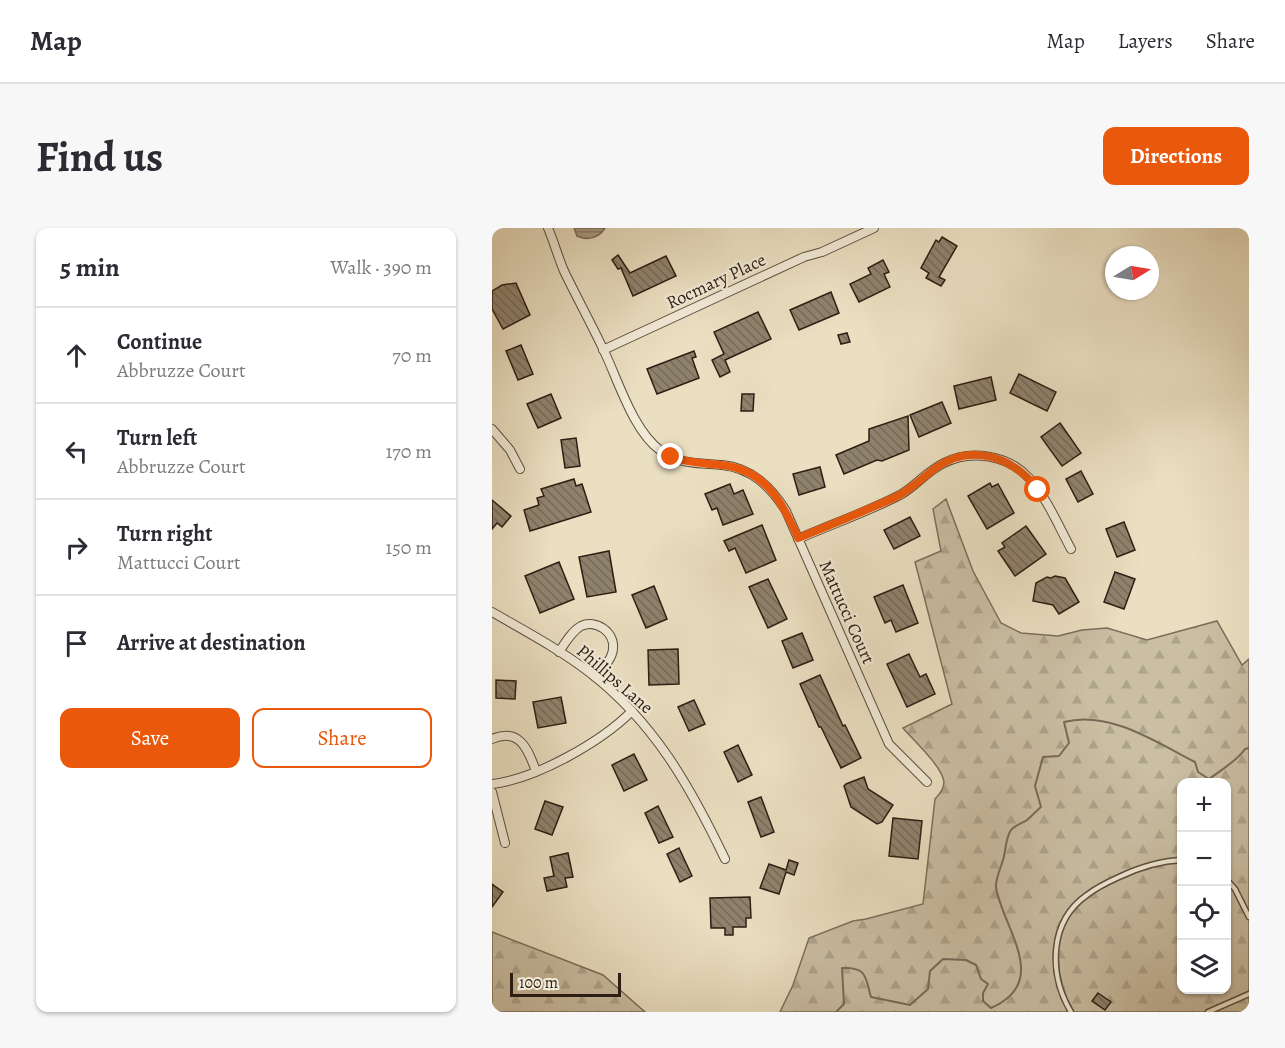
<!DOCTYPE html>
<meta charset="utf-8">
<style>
body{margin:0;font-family:Alegreya,serif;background:#f7f7f7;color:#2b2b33}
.controls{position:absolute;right:18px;bottom:18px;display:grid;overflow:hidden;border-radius:12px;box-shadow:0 2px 4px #0004}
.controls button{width:54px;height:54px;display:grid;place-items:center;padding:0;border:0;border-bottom:2px solid #e1e1e2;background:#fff;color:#2b2b33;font:30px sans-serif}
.compass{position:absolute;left:613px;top:18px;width:54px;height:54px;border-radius:50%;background:#fff;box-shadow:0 2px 4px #0004;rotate:79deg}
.scale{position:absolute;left:18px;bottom:15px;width:111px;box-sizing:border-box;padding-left:6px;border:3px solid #2d1d13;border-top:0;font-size:16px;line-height:21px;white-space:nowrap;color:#2d1d13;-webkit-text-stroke:4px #f1ead7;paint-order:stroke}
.stop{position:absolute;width:18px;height:18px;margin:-14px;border:4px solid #ea580c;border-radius:50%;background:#fff}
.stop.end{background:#ea580c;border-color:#fff;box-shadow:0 2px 6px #0008}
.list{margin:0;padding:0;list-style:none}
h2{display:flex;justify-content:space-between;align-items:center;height:78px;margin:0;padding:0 24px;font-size:26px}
h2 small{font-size:20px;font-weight:400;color:#7c7c81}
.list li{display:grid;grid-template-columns:39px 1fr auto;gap:18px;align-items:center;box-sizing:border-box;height:96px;padding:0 24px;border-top:2px solid #e1e1e2}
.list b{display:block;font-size:22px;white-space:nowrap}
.list p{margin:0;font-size:20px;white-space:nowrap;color:#7c7c81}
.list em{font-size:20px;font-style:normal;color:#7c7c81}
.actions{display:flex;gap:12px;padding:18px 24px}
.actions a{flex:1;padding:14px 0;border:2px solid #ea580c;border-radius:12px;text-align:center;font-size:21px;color:#ea580c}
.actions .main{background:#ea580c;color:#fff}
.icon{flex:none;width:33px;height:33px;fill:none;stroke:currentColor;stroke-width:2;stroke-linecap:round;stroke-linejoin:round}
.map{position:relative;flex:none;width:757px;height:784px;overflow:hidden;border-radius:12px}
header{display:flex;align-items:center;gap:36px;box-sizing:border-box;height:84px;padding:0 30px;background:#fff;border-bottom:2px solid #e1e1e2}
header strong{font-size:28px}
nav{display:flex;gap:33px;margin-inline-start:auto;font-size:21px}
.intro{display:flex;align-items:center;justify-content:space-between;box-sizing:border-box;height:144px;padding:0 36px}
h1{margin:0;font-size:42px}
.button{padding:15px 27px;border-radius:12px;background:#ea580c;color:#fff;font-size:21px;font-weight:700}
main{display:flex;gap:36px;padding:0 36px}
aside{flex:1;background:#fff;border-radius:12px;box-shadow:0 2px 4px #0004}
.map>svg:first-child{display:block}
.forest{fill:url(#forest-firs);stroke:#7c6e5b;stroke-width:1.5;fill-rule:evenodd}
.water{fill:url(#water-rules);stroke:#786a58;stroke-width:1.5}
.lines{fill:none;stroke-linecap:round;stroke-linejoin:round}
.stream{stroke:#786a58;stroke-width:2}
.building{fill:url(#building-back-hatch);stroke:#2d1d13;stroke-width:1.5}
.lane-casing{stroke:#5c4e3e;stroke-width:7}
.street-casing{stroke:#5c4e3e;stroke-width:10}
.lane{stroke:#f1ead7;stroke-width:4}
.street{stroke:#f1ead7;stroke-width:8}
.route{stroke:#ea580c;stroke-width:8}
.labels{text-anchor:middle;stroke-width:4.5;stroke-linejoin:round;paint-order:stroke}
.street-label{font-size:18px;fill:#2d1d13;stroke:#f1ead7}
</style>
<header>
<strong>Map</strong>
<nav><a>Map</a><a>Layers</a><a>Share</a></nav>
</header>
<div class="intro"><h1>Find us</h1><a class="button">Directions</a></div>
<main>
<aside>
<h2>5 min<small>Walk · 390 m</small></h2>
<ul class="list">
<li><svg class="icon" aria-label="ahead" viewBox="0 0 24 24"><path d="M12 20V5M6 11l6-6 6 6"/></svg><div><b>Continue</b><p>Abbruzze Court</p></div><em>70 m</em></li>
<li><svg class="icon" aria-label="left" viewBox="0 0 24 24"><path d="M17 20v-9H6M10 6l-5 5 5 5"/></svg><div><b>Turn left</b><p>Abbruzze Court</p></div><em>170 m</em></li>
<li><svg class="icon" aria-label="right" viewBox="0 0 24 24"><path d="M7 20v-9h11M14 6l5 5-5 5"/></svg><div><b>Turn right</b><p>Mattucci Court</p></div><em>150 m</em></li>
<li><svg class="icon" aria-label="arrive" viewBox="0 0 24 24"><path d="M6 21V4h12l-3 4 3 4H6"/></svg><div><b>Arrive at destination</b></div></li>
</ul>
<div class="actions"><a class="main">Save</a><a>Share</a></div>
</aside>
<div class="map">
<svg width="757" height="784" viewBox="0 0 757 784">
<defs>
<pattern id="forest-firs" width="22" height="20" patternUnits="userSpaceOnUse" patternTransform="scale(1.5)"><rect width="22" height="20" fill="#cabea3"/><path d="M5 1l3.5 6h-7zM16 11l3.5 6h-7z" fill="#aea38b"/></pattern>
<pattern id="water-rules" width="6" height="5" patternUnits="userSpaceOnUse" patternTransform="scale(1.5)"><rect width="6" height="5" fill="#aa9d86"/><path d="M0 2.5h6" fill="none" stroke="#8b7f6c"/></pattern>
<pattern id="building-back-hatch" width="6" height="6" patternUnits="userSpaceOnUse" patternTransform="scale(1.5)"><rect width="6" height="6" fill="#8f826d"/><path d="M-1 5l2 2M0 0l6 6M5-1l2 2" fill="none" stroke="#756a58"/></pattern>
</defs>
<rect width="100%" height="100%" fill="#eadfc1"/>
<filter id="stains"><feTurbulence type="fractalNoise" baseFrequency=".00333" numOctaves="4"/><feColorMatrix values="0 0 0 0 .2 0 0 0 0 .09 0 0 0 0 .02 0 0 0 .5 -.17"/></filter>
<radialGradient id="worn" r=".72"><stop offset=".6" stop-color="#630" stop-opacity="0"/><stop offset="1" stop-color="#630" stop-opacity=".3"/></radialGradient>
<g class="forest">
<path d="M 454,271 L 481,343 L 509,395 L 529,405 L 566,408 L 590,402 L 615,400 L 655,412 L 725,393 L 750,437 L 757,431 L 757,784 L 288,784 L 301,757 L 317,710 L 361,693 L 374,691 L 431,676 L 443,571 C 448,566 452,561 452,554 C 450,538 422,513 411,500 L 460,476 L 423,334 L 449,323 L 441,281 ZM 690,554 L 734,554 L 734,762 L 690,762 Z"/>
<path d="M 0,704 L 111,747 L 153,784 L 0,784 Z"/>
</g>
<path class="water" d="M 82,0 L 113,0 C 107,10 95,13 85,8 Z"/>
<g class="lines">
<path class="stream" d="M 344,784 L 352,776 L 350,740 C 375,739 373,748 379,769 L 418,777 L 436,761 L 438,743 L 451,731 L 474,732 L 484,737 L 489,751 L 496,756 L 491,765 L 491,773 L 499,780 C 559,754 512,702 504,660 C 503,650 510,638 512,628 C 514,620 514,609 519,602 C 523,597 531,595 535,592 C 540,588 544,583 549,579 L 543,558 L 551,529 L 567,528 L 577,515 L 572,494 C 617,482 664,514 703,534 L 706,544 L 717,551 C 729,542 745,533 753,521 L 757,520"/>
</g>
<g class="building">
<path d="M 450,9 L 465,18 L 447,49 L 453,52 L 449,58 L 434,50 L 437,45 L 429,40 L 444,12 L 447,14 Z"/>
<path d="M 126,27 L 138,45 L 174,28 L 184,48 L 141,68 L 129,40 L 126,41 L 120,32 Z"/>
<path d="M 391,32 L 397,44 L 392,46 L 398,59 L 367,74 L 358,56 L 379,46 L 376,40 Z"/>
<path d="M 24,55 L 38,87 L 11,101 L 0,81 L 0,63 L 10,57 Z"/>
<path d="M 339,64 L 347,85 L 307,102 L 298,82 Z"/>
<path d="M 266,84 L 279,111 L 233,132 L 238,144 L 228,149 L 220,132 L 232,126 L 222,104 Z"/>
<path d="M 355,105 L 358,114 L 349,116 L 346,107 Z"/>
<path d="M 29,117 L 41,146 L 26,152 L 14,123 Z"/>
<path d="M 202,123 L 204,129 L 200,130 L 207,150 L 165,166 L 155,141 Z"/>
<path d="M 527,146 L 564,164 L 555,183 L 518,165 Z"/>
<path d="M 499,149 L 504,172 L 467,181 L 462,158 Z"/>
<path d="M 59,166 L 69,190 L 46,200 L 35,176 Z"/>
<path d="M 250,166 L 262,166 L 261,183 L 249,183 Z"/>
<path d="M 450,174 L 459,195 L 427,209 L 418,187 Z"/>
<path d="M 416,188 L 417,222 L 390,233 L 385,232 L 352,246 L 344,227 L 377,213 L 377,201 Z"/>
<path d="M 568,195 L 589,225 L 570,238 L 549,209 Z"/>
<path d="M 84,210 L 88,238 L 73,240 L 69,212 Z"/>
<path d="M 328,239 L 333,259 L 307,267 L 301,246 Z"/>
<path d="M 589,243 L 601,266 L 586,274 L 574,251 Z"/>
<path d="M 82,251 L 84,258 L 90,256 L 99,284 L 38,303 L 32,282 L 47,277 L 45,270 L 52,268 L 49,261 Z"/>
<path d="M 498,255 L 500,259 L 506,256 L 522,285 L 495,301 L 476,268 Z"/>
<path d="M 238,256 L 242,266 L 251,262 L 261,286 L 231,297 L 225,280 L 220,282 L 213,266 Z"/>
<path d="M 0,272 L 19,288 L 10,299 L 5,295 L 0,301 Z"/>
<path d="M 418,289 L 428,308 L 402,321 L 392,302 Z"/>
<path d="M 632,294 L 643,322 L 625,329 L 614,301 Z"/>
<path d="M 270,297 L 284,332 L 254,345 L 243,320 L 237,323 L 232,313 Z"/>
<path d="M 534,298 L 554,326 L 523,348 L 506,323 L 513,319 L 510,315 Z"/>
<path d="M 117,323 L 124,364 L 95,369 L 87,329 Z"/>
<path d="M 67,334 L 82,371 L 48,385 L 33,348 Z"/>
<path d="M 623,344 L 643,351 L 632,381 L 612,374 Z"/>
<path d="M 563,348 L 573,350 L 587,374 L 567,386 L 561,377 L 541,373 L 544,355 L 555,349 L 559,350 Z"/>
<path d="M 276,351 L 295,391 L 276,400 L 257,359 Z"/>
<path d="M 411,357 L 426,395 L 404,404 L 399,392 L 393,395 L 382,369 Z"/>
<path d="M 162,358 L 175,391 L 154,400 L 140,367 Z"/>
<path d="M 310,405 L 321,432 L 301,440 L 290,413 Z"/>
<path d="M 186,421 L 187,456 L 157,457 L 156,422 Z"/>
<path d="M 417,426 L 428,449 L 434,446 L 443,466 L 415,479 L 395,436 Z"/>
<path d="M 328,447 L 351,498 L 353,497 L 369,530 L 349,540 L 329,499 L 327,499 L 308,456 Z"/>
<path d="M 4,452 L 24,453 L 23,471 L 4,470 Z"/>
<path d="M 69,469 L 74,495 L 46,500 L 41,474 Z"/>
<path d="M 202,472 L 213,496 L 197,503 L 186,479 Z"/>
<path d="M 246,517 L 260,547 L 246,554 L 232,524 Z"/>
<path d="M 142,526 L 155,552 L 132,563 L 120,537 Z"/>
<path d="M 372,549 L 376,561 L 401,577 L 390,594 L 385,596 L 359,579 L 352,558 L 354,556 Z"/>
<path d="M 269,569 L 282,604 L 269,609 L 256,574 Z"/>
<path d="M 53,573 L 71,579 L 60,607 L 43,601 Z"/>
<path d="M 166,578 L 181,609 L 167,615 L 153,585 Z"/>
<path d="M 401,590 L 430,593 L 426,631 L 397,628 Z"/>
<path d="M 187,620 L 200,648 L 188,654 L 175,626 Z"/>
<path d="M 76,625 L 81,649 L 73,650 L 75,659 L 55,663 L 52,650 L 62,648 L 58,629 Z"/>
<path d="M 297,632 L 306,635 L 302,647 L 294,644 L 287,666 L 268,660 L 277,636 L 294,642 Z"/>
<path d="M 0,656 L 11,664 L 0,679 Z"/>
<path d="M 258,669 L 259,690 L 254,690 L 254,699 L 241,699 L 241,707 L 233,707 L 233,700 L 219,700 L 218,670 Z"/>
<path d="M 606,765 L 619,774 L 613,782 L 600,773 Z"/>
</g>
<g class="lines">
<defs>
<g id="lane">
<path d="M 734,651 L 743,661 L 757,689"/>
<path d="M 579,784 C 557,747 556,694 595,667 C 605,659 616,654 627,649 C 648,639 667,633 690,632"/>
<path d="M 716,784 L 757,766"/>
</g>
<g id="street">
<path d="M 56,0 C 62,14 66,29 72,43 C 85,70 100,97 113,125 C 127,155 142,204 169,223 C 188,237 209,235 230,237 C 260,240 279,259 294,283 L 397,516 L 435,554"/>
<path d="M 111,122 L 312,29 L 330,24 L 382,0"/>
<path d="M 0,201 L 18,222 L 28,241"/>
<path d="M 306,311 C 340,296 375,284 408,267 C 424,258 435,243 452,235 C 479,221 516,227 537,250 C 555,270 566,297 579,321"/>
<path d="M 0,384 C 33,403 67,421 97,444 C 162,494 198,558 233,631"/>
<path d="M 67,424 C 73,415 80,403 89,398 C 104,391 123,404 121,421 C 120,432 110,441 103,449"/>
<path d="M 0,511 C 28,499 36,522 44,543"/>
<path d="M 0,556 C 44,551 109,514 140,483"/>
<path d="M 0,564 L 13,615"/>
</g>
</defs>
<use href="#lane" class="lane-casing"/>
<use href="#street" class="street-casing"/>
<use href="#lane" class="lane"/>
<use href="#street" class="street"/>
</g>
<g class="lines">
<path class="route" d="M 179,229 C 197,235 210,235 229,237 C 273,241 291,275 306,310 C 339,297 372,283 404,269 C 420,261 431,249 445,239 C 481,214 522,230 546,262"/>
</g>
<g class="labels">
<g class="street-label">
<text transform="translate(224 53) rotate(-25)" y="6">Rocmary Place</text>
<text transform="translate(355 384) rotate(66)" y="6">Mattucci Court</text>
<text transform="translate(123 451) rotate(41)" y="6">Phillips Lane</text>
</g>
</g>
<rect width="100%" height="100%" filter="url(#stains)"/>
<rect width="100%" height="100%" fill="url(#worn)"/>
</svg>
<div class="controls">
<button>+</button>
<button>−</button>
<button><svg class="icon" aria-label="locate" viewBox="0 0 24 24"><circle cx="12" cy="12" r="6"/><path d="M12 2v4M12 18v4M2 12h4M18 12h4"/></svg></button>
<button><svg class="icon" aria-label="layers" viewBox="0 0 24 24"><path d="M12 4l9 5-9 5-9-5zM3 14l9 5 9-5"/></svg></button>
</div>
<svg class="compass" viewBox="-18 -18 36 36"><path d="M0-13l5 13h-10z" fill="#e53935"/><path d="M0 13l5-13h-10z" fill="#7c7c81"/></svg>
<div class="scale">100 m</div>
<div class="stop" style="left:546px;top:262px"></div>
<div class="stop end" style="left:179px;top:229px"></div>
</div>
</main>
